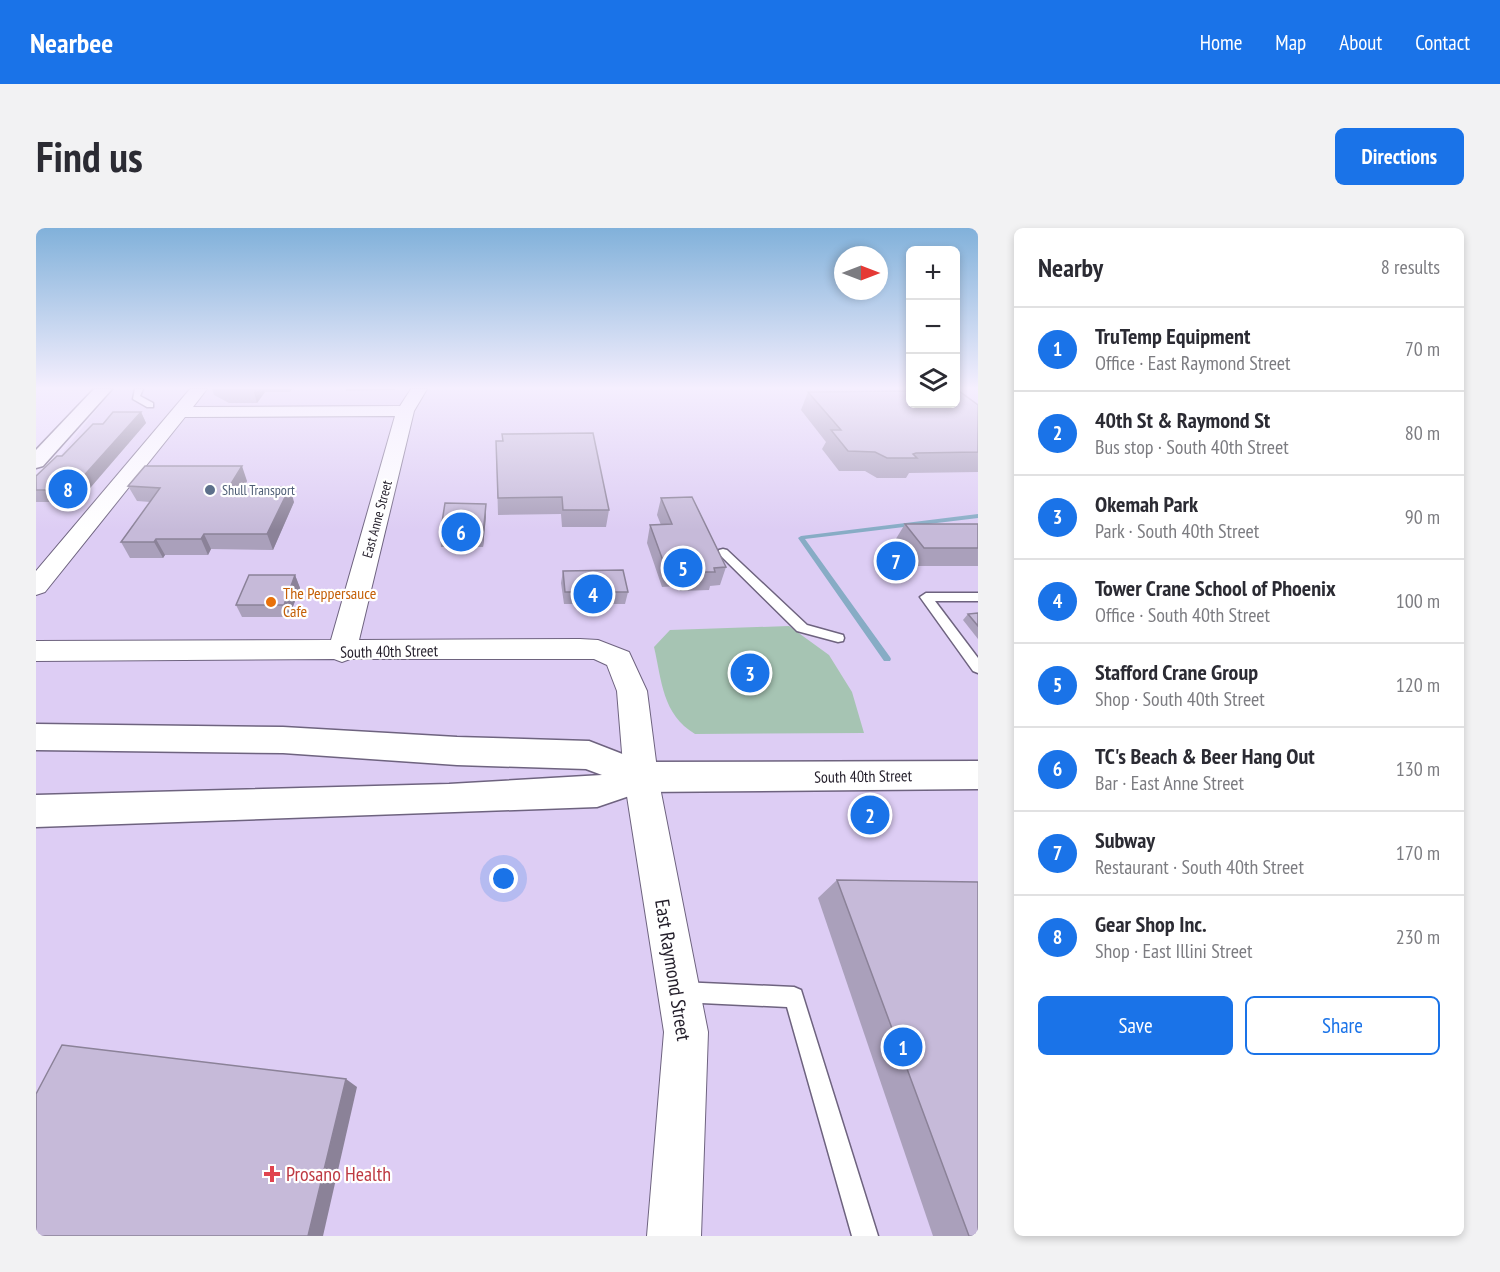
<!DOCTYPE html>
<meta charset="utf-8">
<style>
body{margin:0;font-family:"PT Sans Narrow",sans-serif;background:#f2f2f3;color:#2b2b33}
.controls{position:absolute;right:18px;top:18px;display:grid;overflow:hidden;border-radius:9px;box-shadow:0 3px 9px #0003}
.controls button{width:54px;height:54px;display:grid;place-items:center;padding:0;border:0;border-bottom:2px solid #e1e1e2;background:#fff;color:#2b2b33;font:30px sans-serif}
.compass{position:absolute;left:798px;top:18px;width:54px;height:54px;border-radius:50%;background:#fff;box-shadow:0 3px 9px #0003;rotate:90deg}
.you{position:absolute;left:468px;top:651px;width:21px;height:21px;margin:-15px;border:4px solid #fff;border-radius:50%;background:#1a73e8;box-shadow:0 0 0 9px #1a73e833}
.badge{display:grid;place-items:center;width:39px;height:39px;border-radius:50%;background:#1a73e8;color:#fff;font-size:20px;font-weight:700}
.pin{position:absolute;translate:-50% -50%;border:3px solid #fff;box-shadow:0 2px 6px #0006}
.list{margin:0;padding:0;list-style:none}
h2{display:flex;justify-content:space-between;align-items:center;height:78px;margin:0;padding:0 24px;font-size:26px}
h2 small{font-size:20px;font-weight:400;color:#7c7c81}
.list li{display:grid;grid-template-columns:39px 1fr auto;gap:18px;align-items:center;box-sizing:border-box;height:84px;padding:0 24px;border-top:2px solid #e1e1e2}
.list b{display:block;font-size:22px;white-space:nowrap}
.list p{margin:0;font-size:20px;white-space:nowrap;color:#7c7c81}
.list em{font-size:20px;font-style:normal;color:#7c7c81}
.actions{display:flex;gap:12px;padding:18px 24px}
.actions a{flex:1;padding:14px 0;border:2px solid #1a73e8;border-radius:9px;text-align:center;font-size:21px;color:#1a73e8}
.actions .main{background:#1a73e8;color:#fff}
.icon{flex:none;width:33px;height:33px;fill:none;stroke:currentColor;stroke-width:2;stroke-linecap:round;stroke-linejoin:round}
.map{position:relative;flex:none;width:942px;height:1008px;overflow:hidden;border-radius:9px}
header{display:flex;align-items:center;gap:36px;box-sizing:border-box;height:84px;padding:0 30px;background:#1a73e8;color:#fff}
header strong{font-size:28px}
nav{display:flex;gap:33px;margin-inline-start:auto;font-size:21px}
.intro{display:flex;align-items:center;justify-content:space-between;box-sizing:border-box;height:144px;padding:0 36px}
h1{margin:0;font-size:42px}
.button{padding:15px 27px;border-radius:9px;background:#1a73e8;color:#fff;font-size:21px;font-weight:700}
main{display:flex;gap:36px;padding:0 36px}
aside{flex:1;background:#fff;border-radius:9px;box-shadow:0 3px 9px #0003}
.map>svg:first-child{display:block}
.built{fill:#ddcdf4}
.green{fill:#a6c4b3}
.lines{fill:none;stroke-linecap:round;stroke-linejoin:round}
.stream{fill:#87acc5;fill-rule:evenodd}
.lane-casing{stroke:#6e637f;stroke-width:3}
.street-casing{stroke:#6e637f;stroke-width:2}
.secondary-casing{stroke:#6e637f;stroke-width:3}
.highway-casing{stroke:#6e637f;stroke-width:3}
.lane{fill:#fff;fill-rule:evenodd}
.street{fill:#fff;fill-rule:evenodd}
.secondary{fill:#fff;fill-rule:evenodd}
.highway{fill:#fff;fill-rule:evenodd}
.wall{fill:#aaa0bb}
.shaded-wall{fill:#8b8298}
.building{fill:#c6bad9;stroke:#8b8298;stroke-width:1.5}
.service-dot{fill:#5c6f8a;stroke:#fff;stroke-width:2}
.food-dot{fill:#e8710a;stroke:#fff;stroke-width:2}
.health-dot{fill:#e0444e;stroke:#fff;stroke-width:2}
.labels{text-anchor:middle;stroke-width:4.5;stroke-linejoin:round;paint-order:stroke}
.far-service-label{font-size:14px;fill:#4e5e75;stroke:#fff;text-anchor:start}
.far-street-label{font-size:14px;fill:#231e2a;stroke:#fff}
.food-label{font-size:16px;fill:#c56008;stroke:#fff;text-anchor:start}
.street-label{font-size:16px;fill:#231e2a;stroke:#fff}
.near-street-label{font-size:20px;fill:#231e2a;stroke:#fff}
.near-health-label{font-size:20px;fill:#be3a42;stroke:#fff;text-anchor:start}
</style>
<header>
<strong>Nearbee</strong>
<nav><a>Home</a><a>Map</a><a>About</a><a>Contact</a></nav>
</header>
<div class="intro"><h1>Find us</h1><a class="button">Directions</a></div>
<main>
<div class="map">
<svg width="942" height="1008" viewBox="0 0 942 1008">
<rect width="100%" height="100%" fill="#e8dbfc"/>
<path class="built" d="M 77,161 L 874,161 L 874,176 L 920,176 L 920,161 L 942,161 L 942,1008 L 0,1008 L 0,258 Z"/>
<path class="green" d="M 753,398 L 793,427 L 816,464 L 828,505 L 659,506 C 626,486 626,453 618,419 L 634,402 Z"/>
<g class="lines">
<path class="stream" d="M 942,286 L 942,290 L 769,311 L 854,429 L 855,431 L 854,433 L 848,433 L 762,310 L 765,308 Z"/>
<defs>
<g id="lane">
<path d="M 99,161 L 107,161 L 104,168 L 117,175 L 117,179 L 111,179 L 97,171 Z"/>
<path d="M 687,321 L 691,322 L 771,397 L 807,407 L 808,410 L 807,413 L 802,414 L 761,403 L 683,326 L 683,322 Z"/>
<path d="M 890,365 L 942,365 L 942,373 L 899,373 L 942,430 L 942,445 L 937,443 L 884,369 Z"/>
<path d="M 644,754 L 758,759 L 765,762 L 842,1008 L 816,1008 L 751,779 L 644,774 L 637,771 L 634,764 L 637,757 Z"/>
</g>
<path id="street" d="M 154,161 L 171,161 L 157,179 L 364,178 L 375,161 L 391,161 L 378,183 L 323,412 L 544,411 L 562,412 L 593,424 L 611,463 L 622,549 L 672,804 L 665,1008 L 611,1008 L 628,804 L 588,549 L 581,463 L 571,437 L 558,431 L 314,431 L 306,434 L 298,431 L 0,433 L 0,413 L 295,412 L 359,188 L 149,189 L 9,364 L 0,367 L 0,343 Z"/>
<path id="secondary" d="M 0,496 L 247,499 L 421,509 L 553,513 L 607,534 L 942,533 L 942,561 L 605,564 L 561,579 L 0,599 L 0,567 L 413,556 L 566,547 L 550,541 L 421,537 L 247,525 L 0,522 Z"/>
<path id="highway" d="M 58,161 L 76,161 L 7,238 L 0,240 L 0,222 Z"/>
</defs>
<use href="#lane" class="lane-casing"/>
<use href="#street" class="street-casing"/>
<use href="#secondary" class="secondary-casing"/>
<use href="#highway" class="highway-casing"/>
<use href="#lane" class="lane"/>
<use href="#street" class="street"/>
<use href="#secondary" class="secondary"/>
<use href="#highway" class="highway"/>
</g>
<g class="wall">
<path d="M 176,161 L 256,161 L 254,164 L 229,164 L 221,175 L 193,175 L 178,167 Z"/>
<path d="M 310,161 L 359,161 L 359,162 L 310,163 Z"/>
<path d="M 772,164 L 942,177 L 942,244 L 873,245 L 870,250 L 841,250 L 829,243 L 803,243 L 786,221 L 790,214 L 765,182 Z"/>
<path d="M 105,184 L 110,195 L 42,274 L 0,274 L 0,248 L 67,196 Z"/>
<path d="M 460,213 L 573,282 L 570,299 L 526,299 L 525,286 L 462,287 Z"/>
<path d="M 211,253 L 208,259 L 258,274 L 237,322 L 175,321 L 172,327 L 129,327 L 127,330 L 94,330 L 85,314 L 114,274 L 101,273 L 92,258 Z"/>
<path d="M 625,270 L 690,339 L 684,357 L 674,358 L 673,362 L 644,363 L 642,358 L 626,359 L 611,315 L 614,297 L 625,297 L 621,287 Z"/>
<path d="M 450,288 L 447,319 L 405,319 L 404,307 Z"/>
<path d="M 869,296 L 942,296 L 942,338 L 876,338 L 858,314 Z"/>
<path d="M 527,343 L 592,364 L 589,376 L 528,376 L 525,355 Z"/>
<path d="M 259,347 L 264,360 L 253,389 L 206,389 L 200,377 Z"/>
<path d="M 942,385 L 942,411 L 927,392 L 932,386 Z"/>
<path d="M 801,652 L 942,1008 L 897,1008 L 782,670 Z"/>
</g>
<g class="shaded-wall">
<path d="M 217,161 L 228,161 L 229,164 L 221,175 Z"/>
<path d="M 105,184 L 110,195 L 42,274 L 35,262 Z"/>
<path d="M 206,238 L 211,253 L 199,274 L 193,259 Z"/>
<path d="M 254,259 L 258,274 L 237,322 L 231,306 Z"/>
<path d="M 450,276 L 450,288 L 447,319 L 447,307 Z"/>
<path d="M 168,306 L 175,321 L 172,327 L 165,311 Z"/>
<path d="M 120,311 L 129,327 L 127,330 L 118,314 Z"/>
<path d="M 259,347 L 264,360 L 253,389 L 248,377 Z"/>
<path d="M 310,851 L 321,859 L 287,1008 L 272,1008 Z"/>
</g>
<g class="building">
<path d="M 874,163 L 874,176 L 920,176 L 920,163 L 923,163 L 942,177 L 942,224 L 880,225 L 877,226 L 881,230 L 851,230 L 839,224 L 812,223 L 795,202 L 805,202 L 772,164 Z"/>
<path d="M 77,184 L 105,184 L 35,262 L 0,262 L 0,248 L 21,228 L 26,228 L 57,196 L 67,196 Z"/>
<path d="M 557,205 L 573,282 L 527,282 L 526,269 L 462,270 L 460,213 L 467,213 L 466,206 Z"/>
<path d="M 109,238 L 206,238 L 193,259 L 254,259 L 231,306 L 168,306 L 165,311 L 120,311 L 118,314 L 85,314 L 124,260 L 92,258 Z"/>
<path d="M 656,269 L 690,339 L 678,340 L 679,344 L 649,344 L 647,340 L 630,341 L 614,297 L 636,296 L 625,270 Z"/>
<path d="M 409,275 L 450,276 L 447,307 L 404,307 Z"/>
<path d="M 869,296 L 942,296 L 942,320 L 888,320 Z"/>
<path d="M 587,342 L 592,364 L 529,364 L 527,343 Z"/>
<path d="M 213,347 L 259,347 L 248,377 L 200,377 Z"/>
<path d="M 942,385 L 942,398 L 932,386 Z"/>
<path d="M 801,652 L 942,654 L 942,1008 L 933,1008 Z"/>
<path d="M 26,817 L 310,851 L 272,1008 L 0,1008 L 0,866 Z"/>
</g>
<linearGradient id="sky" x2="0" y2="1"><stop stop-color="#81b1da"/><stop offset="0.53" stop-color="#f5effe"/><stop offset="1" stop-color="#f5effe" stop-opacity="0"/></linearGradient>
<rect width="942" height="302" fill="url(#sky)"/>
<circle class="service-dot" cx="174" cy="262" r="6"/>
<circle class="food-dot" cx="235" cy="374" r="6"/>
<path class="health-dot" d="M233 937h6v6h6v6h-6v6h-6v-6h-6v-6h6z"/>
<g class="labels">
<g class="far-service-label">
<text x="186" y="267">Shull Transport</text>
</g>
<g class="far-street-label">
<text transform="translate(341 291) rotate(-75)" y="5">East Anne Street</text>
</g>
<g class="food-label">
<text x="247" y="371">The Peppersauce<tspan x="247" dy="18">Cafe</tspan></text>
</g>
<g class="street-label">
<text transform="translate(353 423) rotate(-1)" y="6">South 40th Street</text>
<text transform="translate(827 548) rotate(-1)" y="6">South 40th Street</text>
</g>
<g class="near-street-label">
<text transform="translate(637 742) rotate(81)" y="7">East Raymond Street</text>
</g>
<g class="near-health-label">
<text x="250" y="953">Prosano Health</text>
</g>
</g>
</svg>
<div class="controls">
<button>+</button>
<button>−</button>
<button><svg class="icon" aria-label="layers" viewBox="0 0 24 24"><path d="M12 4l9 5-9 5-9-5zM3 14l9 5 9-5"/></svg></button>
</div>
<svg class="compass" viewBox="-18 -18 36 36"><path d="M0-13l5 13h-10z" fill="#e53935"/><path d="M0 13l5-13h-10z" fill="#7c7c81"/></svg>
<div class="you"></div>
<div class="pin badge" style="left:867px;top:819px">1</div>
<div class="pin badge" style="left:834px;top:587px">2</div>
<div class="pin badge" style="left:714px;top:445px">3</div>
<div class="pin badge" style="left:557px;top:366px">4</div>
<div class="pin badge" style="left:647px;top:340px">5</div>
<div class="pin badge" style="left:425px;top:304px">6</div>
<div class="pin badge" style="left:860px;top:333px">7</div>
<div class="pin badge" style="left:32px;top:261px">8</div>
</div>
<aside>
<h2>Nearby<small>8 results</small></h2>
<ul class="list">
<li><span class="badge">1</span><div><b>TruTemp Equipment</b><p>Office · East Raymond Street</p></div><em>70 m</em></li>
<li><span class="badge">2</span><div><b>40th St &amp; Raymond St</b><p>Bus stop · South 40th Street</p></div><em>80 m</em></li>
<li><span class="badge">3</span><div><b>Okemah Park</b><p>Park · South 40th Street</p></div><em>90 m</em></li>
<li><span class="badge">4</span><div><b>Tower Crane School of Phoenix</b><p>Office · South 40th Street</p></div><em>100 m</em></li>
<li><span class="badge">5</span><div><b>Stafford Crane Group</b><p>Shop · South 40th Street</p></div><em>120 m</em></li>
<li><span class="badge">6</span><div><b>TC's Beach &amp; Beer Hang Out</b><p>Bar · East Anne Street</p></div><em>130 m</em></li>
<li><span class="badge">7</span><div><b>Subway</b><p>Restaurant · South 40th Street</p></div><em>170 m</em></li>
<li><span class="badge">8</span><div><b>Gear Shop Inc.</b><p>Shop · East Illini Street</p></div><em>230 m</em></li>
</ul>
<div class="actions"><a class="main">Save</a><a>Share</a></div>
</aside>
</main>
